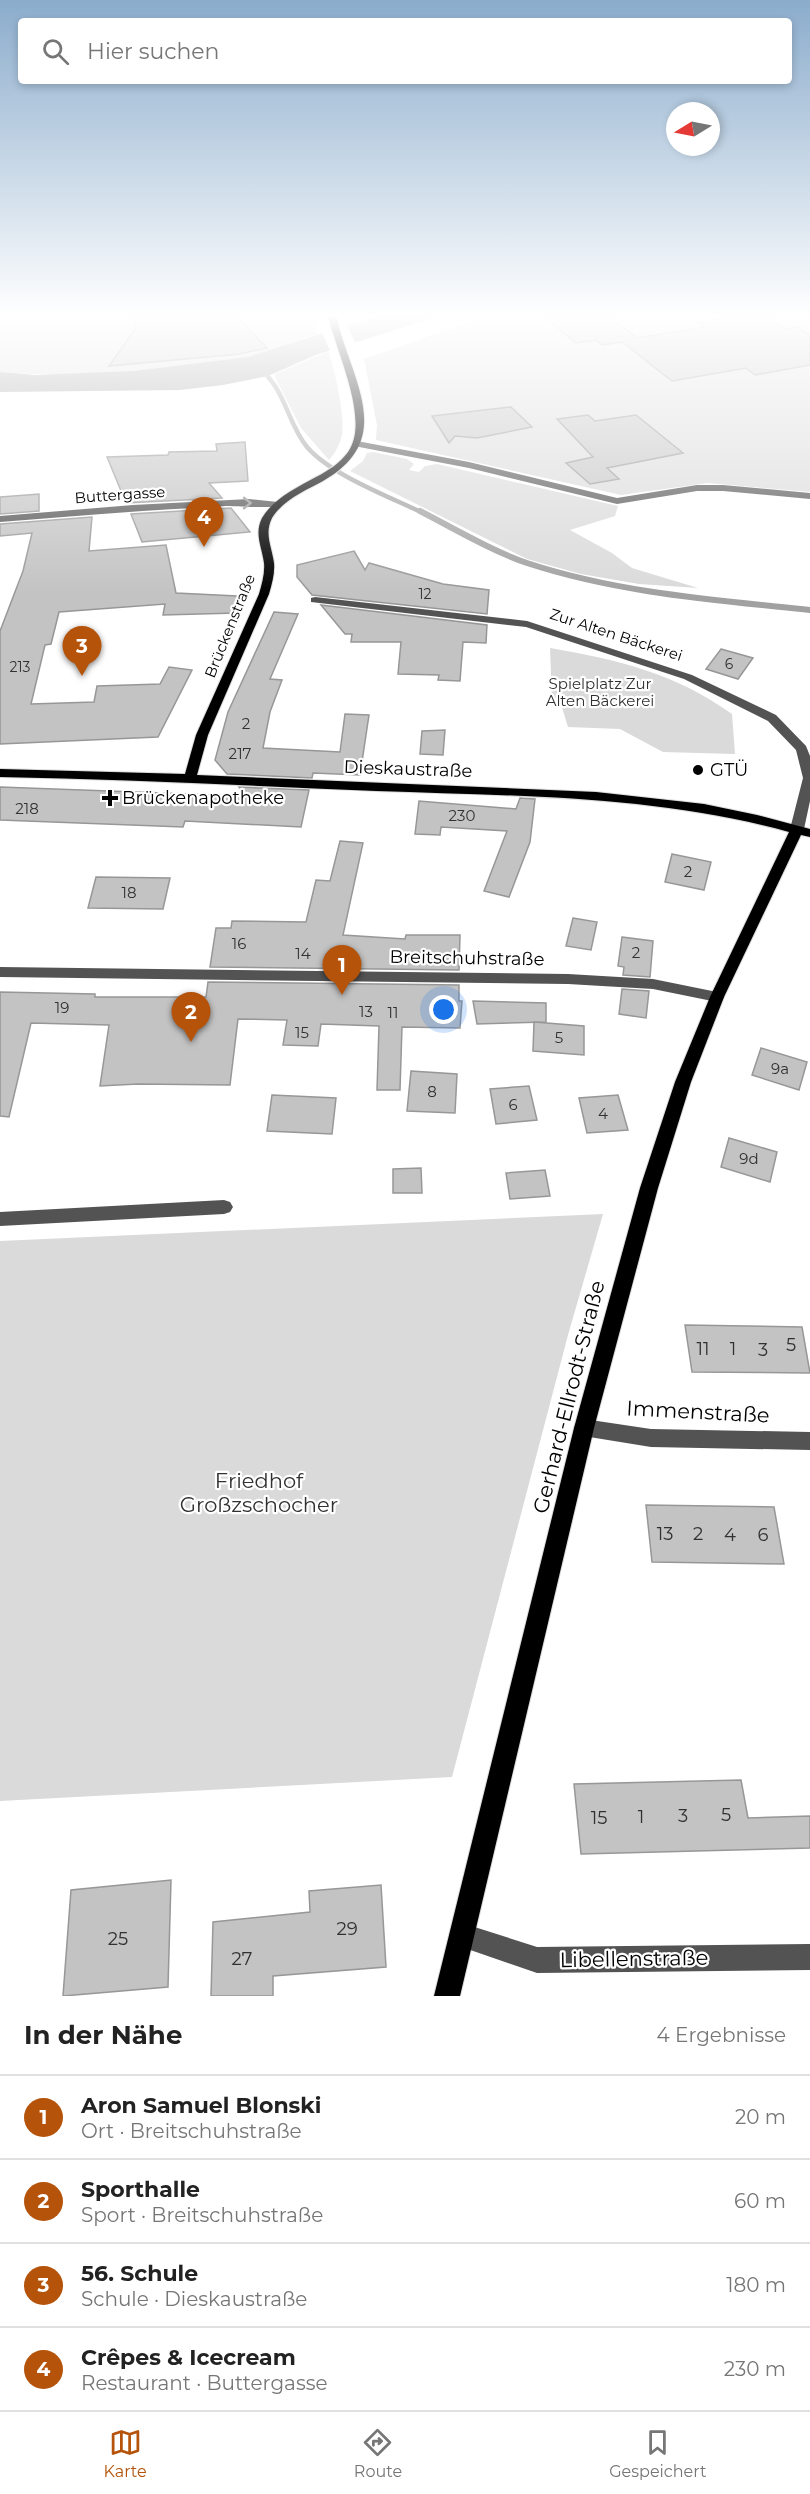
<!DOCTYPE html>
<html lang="de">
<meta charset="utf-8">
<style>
body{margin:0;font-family:Montserrat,sans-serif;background:#f6f6f6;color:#222}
.compass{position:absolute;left:666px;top:102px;width:54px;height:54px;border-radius:50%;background:#fff;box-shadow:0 3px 9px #0003;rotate:260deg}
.you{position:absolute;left:444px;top:1010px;width:21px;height:21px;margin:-15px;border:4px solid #fff;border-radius:50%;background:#1a73e8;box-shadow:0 0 0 9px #1a73e833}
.badge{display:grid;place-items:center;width:39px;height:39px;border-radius:50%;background:#b45309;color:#fff;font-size:20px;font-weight:700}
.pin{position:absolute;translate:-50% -50px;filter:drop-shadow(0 2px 3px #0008)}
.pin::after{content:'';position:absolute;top:32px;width:21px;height:18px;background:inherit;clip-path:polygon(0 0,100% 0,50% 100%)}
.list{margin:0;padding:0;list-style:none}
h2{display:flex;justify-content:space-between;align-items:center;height:78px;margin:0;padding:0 24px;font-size:26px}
h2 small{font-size:20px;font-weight:400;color:#767676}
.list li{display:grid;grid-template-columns:39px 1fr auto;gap:18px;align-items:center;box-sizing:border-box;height:84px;padding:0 24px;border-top:2px solid #e0e0e0}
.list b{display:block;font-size:22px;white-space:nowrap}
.list p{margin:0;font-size:20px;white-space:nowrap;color:#767676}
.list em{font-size:20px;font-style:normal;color:#767676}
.icon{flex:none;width:33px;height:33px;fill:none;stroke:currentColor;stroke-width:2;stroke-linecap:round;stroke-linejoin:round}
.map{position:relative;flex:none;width:810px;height:1996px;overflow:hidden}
.search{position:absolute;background:#fff;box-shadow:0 3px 9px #0003;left:18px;right:18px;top:18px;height:66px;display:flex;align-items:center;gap:15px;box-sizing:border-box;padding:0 21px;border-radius:6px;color:#767676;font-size:22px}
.sheet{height:414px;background:#fff}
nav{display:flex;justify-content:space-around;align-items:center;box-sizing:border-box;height:84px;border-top:2px solid #e0e0e0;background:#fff;font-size:16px;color:#767676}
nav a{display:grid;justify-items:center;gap:3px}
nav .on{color:#b45309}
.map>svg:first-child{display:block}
.green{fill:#dadada}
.water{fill:#a1a1a1}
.pier{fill:#fff}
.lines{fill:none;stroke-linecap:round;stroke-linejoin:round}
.stream-far1{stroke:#a1a1a1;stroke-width:4.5}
.stream{stroke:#a1a1a1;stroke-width:6}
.building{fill:#c3c3c3;stroke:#979797;stroke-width:1.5}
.major-casing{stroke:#dbdbdb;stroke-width:2}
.minor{fill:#535353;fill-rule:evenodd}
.major{fill:#000;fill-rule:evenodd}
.oneway{stroke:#989898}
.poi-dot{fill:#000;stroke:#fff;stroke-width:2}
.labels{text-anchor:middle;stroke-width:4.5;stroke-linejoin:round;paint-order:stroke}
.far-number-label{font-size:14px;fill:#313131}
.far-street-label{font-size:15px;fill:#000;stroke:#fff}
.far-park-label{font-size:15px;fill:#313131;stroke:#fff}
.number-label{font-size:15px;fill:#313131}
.street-label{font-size:18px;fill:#000;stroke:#fff}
.poi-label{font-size:18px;fill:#000;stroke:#fff;text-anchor:start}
.near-number-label{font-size:18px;fill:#313131}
.near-street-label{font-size:21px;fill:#000;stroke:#fff}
.near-park-label{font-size:21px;fill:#313131;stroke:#fff}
</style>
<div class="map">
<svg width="810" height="1996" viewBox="0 0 810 1996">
<rect width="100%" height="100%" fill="#fff"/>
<g class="green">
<path d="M 0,315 L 313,315 L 317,334 C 294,342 271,352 247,357 C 170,374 79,378 0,372 Z"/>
<path d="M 498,315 L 810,315 L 810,492 L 708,483 L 621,495 L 376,440 L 377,425 L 364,359 L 466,323 Z"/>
<path d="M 328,351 C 335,369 345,417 342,435 C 340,444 335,453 329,460 L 301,428 L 275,377 L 275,374 Z"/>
<path d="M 373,452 L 407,459 L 414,464 L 409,470 L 419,472 L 425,466 L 437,464 L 618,506 L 615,516 L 570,530 L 612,553 L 632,568 L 698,588 L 639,584 L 581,574 L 527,559 L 350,471 L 363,461 L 367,453 Z"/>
<path d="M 550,648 C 618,660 675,673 732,714 L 735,754 L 663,752 L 620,729 L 568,727 L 560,701 L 552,700 Z"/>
<path d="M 603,1214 L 568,1335 L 452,1777 L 0,1801 L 0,1241 Z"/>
</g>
<path class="water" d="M 381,315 L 443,315 L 318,354 L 268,376 L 223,385 L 180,390 L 0,392 L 0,372 L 36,375 L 134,371 L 248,357 Z"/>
<path class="pier" d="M 346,322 L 356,345 L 331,353 L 321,330 Z"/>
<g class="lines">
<path class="stream-far1" d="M 261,368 C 266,374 271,380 275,386 C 288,406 292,429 307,447 C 331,475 390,497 423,513"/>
<path class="stream" d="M 420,511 C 453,528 492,551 527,563 C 618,593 715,600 810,610"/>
</g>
<g class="building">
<path d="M 131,315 L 235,315 L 267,348 L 239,354 L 109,366 L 136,328 Z"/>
<path d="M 542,315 L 608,315 L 637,338 L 705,327 L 697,323 L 742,315 L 762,315 L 785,329 L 797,327 L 810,335 L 810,365 L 755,375 L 746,368 L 672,381 L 622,342 L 602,345 L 596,340 L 576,343 Z"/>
<path d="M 511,407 L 532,427 L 477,438 L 455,436 L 449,443 L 432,416 Z"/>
<path d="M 588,415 L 595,421 L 636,415 L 683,453 L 607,468 L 619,479 L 590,484 L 566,463 L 593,457 L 557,419 Z"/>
<path d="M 245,442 L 248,481 L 209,483 L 222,498 L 126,503 L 107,457 L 168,455 L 169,452 L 217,451 L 216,444 Z"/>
<path d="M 39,494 L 39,511 L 0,514 L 0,497 Z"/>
<path d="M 231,508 L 250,532 L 142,542 L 131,514 Z"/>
<path d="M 92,517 L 89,551 L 166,545 L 176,593 L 237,596 L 236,613 L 163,615 L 165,604 L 59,612 L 51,644 L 45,645 L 31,704 L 94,702 L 97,686 L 160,684 L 169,667 L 192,670 L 158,737 L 0,744 L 0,631 L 23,571 L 32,533 L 0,536 L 0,524 Z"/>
<path d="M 354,551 L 365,570 L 369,563 L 443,584 L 489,590 L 487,614 L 312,595 L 297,577 L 297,565 Z"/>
<path d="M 321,605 L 487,625 L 486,643 L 463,642 L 460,681 L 438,680 L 439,675 L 398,674 L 401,642 L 351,642 L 352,634 L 345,634 Z"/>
<path d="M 274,612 L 298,614 L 270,679 L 282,680 L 270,712 L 263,748 L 340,752 L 345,714 L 369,715 L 360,775 L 313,773 L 312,778 L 227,774 L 215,760 L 228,712 Z"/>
<path d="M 721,649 L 753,658 L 738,679 L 706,669 Z"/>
<path d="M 445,730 L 443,755 L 420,754 L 422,731 Z"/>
<path d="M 0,787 L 246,796 L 239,787 L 309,790 L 301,827 L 185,821 L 183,827 L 0,820 Z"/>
<path d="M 520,798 L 535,799 L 530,842 L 509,897 L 484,891 L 507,831 L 441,827 L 440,835 L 415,834 L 419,801 L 516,809 Z"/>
<path d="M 340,841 L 363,843 L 343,935 L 405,939 L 406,935 L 460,935 L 459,970 L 210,967 L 216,928 L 231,928 L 232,921 L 306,922 L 316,880 L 330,881 Z"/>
<path d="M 672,854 L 711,862 L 704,890 L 665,882 Z"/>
<path d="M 96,877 L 170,878 L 163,909 L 88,908 Z"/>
<path d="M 573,918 L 597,922 L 591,950 L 566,946 Z"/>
<path d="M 622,937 L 653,941 L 650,977 L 623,975 L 624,967 L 618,966 Z"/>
<path d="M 208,982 L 459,985 L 459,1001 L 462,1001 L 460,1028 L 402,1027 L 400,1090 L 377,1090 L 379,1026 L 321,1024 L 318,1046 L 283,1045 L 287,1020 L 238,1019 L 230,1085 L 138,1084 L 100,1086 L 109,1025 L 31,1023 L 9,1117 L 0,1116 L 0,992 L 95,994 L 95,997 L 206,997 Z"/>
<path d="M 622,989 L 649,991 L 646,1018 L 619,1014 Z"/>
<path d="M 473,1001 L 546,1003 L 546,1022 L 477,1024 Z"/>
<path d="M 534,1022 L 584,1026 L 584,1055 L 533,1051 Z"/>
<path d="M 761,1048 L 807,1062 L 799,1090 L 752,1075 Z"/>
<path d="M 411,1071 L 457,1074 L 455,1113 L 407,1111 Z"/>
<path d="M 529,1086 L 537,1120 L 496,1124 L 490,1089 Z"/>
<path d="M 272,1095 L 336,1098 L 332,1134 L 267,1131 Z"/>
<path d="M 618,1095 L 628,1130 L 587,1133 L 579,1098 Z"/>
<path d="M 729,1138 L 777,1152 L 770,1182 L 721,1167 Z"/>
<path d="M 421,1168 L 422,1193 L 393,1193 L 393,1169 Z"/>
<path d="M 545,1170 L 550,1196 L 510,1199 L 506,1173 Z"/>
<path d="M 685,1325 L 802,1327 L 810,1373 L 692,1372 Z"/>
<path d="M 646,1505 L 774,1507 L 784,1564 L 652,1562 Z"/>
<path d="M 741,1780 L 748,1818 L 810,1816 L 810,1848 L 581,1854 L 574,1784 Z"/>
<path d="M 171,1880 L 168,1987 L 63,1996 L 71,1890 Z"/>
<path d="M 381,1885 L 386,1967 L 273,1976 L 273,1996 L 211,1996 L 213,1922 L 310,1912 L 309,1891 Z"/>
</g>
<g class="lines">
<defs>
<path id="major" d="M 328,315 L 336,315 C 349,377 399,438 323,481 C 306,490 283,500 272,518 C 264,534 272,547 274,563 C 275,573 272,584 269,594 L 208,735 L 197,775 L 596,792 L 704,804 L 757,815 L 810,829 L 810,837 L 801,835 L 724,997 L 691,1082 L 658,1188 L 594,1428 L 460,1996 L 434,1996 L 574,1428 L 640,1188 L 675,1082 L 710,997 L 789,832 C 654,795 514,796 376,791 C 250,786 125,779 0,777 L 0,769 L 185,774 L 196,735 L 259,594 C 262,584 265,573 264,563 C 262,547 254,534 262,518 C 274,498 296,488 316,477 C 328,471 340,463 348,452 C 371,420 335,350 328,315 Z"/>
</defs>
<use href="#major" class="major-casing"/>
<g class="minor">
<path d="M 357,441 L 469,462 L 617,498 L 697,485 L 723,485 L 810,493 L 810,499 L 723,491 L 697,491 L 617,504 L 469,468 L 354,446 L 352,444 Z"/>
<path d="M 249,499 L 278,502 L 283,505 C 278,509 235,506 225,506 C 150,510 75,516 0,522 L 0,516 L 133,505 Z"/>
<path d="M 315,597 L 527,621 L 692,675 L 776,715 L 806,746 L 810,756 L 810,801 L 804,829 L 797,833 L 790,829 L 803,778 L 796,750 L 768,721 L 684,679 L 526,627 L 311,602 L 311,598 Z"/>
<path d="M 0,967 L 568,974 L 653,979 L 717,992 L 722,993 L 724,997 L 722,1001 L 717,1002 L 653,989 L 568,984 L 0,977 Z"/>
<path d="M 224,1200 L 230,1202 L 233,1207 L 230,1212 L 224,1214 L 0,1226 L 0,1212 Z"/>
<path d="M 584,1419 L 651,1429 L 810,1432 L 810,1450 L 651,1447 L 577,1435 L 574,1428 L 577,1421 Z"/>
<path d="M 462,1923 L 537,1947 L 810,1944 L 810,1970 L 537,1973 L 453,1944 L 450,1935 L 453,1926 Z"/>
</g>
<use href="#major" class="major"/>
</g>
<defs><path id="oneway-chevron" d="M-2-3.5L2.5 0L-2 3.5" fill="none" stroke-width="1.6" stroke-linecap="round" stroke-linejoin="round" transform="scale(1.5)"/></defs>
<use class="oneway" href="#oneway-chevron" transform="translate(247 503)"/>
<linearGradient id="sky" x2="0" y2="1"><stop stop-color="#8baccc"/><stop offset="0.53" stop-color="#fff"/><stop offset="1" stop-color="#fff" stop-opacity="0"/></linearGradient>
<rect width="810" height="595" fill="url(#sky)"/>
<g class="poi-dot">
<circle cx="698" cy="770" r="6"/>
<path d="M107 789h6v6h6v6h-6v6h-6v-6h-6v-6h6z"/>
</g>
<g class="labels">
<g class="far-number-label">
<text x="425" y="599">12</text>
<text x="729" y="669">6</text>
<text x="20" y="672">213</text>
</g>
<g class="far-street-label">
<text transform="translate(120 495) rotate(-4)" y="5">Buttergasse</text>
<text transform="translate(230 626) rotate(-68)" y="5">Brückenstraße</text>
<text transform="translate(616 635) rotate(18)" y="5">Zur Alten Bäckerei</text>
</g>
<g class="far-park-label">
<text x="600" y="689">Spielplatz Zur<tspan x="600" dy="17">Alten Bäckerei</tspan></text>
</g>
<g class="number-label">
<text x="246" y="729">2</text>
<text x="240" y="759">217</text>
<text x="27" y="814">218</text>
<text x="462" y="821">230</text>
<text x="688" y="877">2</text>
<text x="129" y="898">18</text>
<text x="239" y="949">16</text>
<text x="636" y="958">2</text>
<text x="303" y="959">14</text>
<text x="62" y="1013">19</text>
<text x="366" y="1017">13</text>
<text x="393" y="1018">11</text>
<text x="302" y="1038">15</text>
<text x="559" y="1043">5</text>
<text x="780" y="1074">9a</text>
<text x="432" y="1097">8</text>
<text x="513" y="1110">6</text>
<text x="603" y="1119">4</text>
<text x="749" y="1164">9d</text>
</g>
<g class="street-label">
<text transform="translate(408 769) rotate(2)" y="6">Dieskaustraße</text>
<text transform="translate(467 958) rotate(1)" y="6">Breitschuhstraße</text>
</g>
<g class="poi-label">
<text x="710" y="776">GTÜ</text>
<text x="122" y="804">Brückenapotheke</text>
</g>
<g class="near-number-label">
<text x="791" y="1351">5</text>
<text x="703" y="1355">11</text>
<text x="733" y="1355">1</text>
<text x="763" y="1356">3</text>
<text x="665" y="1540">13</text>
<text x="698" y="1540">2</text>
<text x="730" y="1541">4</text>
<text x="763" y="1541">6</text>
<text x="726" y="1821">5</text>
<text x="683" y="1822">3</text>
<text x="641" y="1823">1</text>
<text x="599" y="1824">15</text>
<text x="347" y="1935">29</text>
<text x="118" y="1945">25</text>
<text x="242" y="1965">27</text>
</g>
<g class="near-street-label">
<text transform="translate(569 1397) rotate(-76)" y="7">Gerhard-Ellrodt-Straße</text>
<text transform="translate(698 1412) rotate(3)" y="7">Immenstraße</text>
<text transform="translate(634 1959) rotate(-1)" y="7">Libellenstraße</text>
</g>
<g class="near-park-label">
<text x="259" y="1488">Friedhof<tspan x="259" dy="24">Großzschocher</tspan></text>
</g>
</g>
</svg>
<svg class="compass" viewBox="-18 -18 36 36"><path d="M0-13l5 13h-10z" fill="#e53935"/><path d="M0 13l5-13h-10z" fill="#767676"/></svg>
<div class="you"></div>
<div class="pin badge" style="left:342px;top:995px">1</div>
<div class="pin badge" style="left:191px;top:1042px">2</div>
<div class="pin badge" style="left:82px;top:676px">3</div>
<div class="pin badge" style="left:204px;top:547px">4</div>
<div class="search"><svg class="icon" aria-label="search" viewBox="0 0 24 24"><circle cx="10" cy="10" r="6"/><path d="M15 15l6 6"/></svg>Hier suchen</div>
</div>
<section class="sheet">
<h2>In der Nähe<small>4 Ergebnisse</small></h2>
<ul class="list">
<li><span class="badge">1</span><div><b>Aron Samuel Blonski</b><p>Ort · Breitschuhstraße</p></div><em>20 m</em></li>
<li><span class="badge">2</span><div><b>Sporthalle</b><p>Sport · Breitschuhstraße</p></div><em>60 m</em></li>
<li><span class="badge">3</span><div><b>56. Schule</b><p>Schule · Dieskaustraße</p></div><em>180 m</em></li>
<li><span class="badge">4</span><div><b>Crêpes &amp; Icecream</b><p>Restaurant · Buttergasse</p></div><em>230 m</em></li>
</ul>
</section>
<nav>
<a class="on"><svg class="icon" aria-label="map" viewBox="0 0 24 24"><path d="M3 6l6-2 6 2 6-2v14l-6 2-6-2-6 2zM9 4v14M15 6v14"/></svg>Karte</a>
<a><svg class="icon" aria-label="directions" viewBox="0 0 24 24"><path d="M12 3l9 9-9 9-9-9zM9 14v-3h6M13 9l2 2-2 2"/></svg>Route</a>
<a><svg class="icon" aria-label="saved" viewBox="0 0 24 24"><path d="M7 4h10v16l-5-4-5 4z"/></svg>Gespeichert</a>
</nav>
